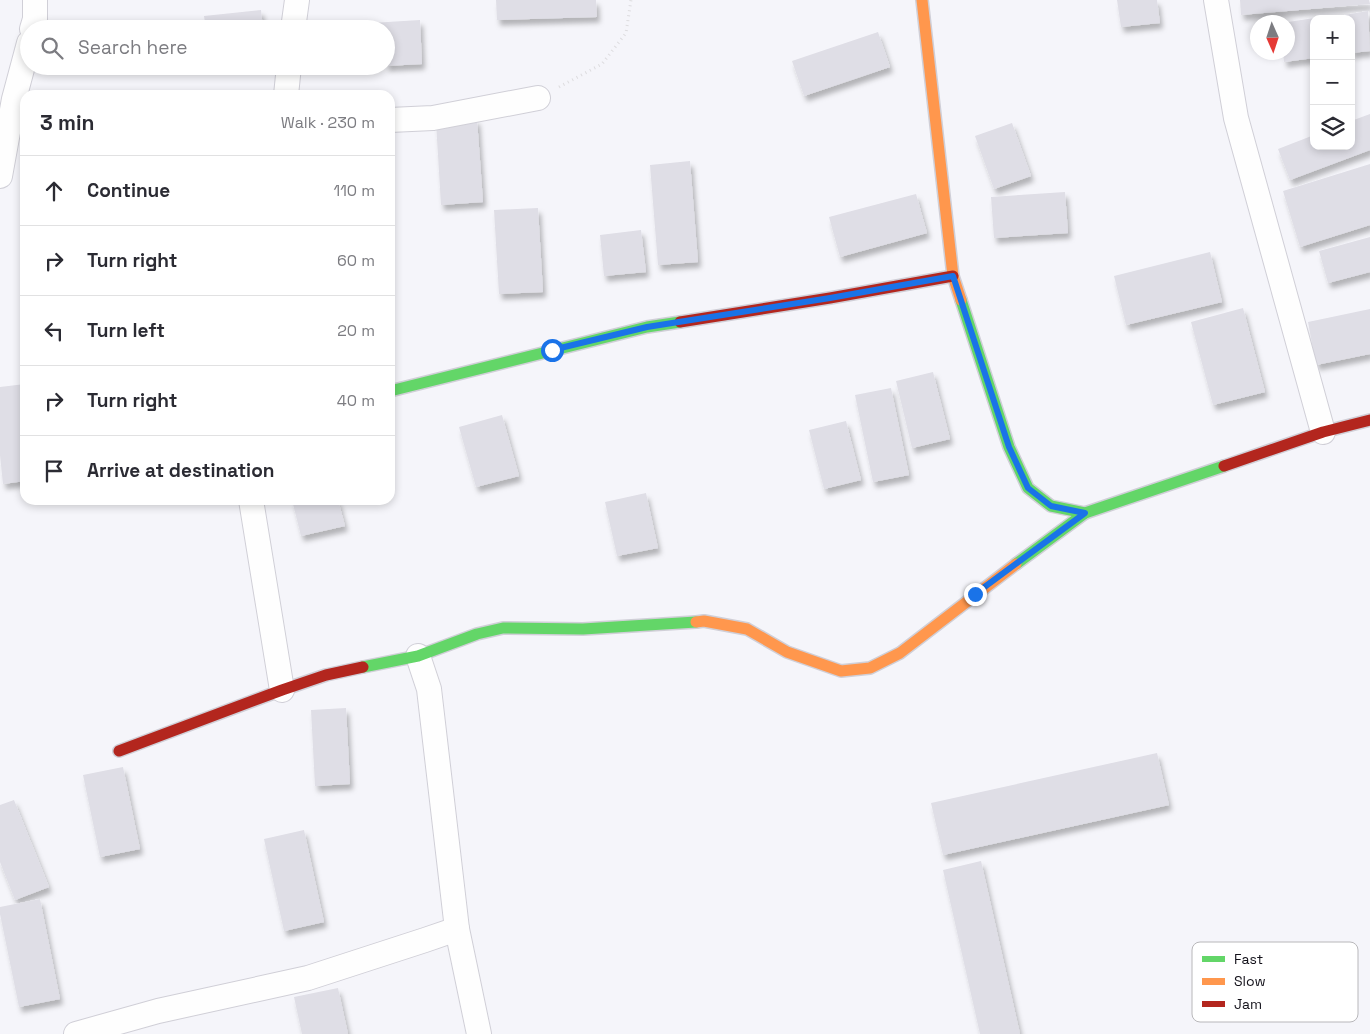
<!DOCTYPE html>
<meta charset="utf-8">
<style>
body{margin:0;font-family:"Space Grotesk",sans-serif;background:#f2f2f3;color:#2b2b33}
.controls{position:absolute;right:15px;top:15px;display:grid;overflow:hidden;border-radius:10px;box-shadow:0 2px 8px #0003}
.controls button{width:45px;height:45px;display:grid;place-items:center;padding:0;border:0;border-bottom:1px solid #e1e1e2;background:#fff;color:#2b2b33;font:25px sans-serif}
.compass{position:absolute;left:1250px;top:15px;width:45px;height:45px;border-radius:50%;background:#fff;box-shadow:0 2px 8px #0003;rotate:177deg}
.stop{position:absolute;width:15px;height:15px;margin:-11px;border:4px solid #1a73e8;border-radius:50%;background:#fff}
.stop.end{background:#1a73e8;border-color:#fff;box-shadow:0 1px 5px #0008}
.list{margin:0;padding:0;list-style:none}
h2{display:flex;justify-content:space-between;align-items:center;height:65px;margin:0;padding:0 20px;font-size:21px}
h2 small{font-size:16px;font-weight:400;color:#7c7c81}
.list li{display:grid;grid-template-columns:32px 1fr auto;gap:15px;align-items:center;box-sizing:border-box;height:70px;padding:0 20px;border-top:1px solid #e1e1e2}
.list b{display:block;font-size:19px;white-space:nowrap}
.list em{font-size:16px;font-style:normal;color:#7c7c81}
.icon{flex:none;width:28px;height:28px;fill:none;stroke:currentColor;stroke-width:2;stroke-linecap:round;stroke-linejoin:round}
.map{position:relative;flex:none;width:1370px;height:1034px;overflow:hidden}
.search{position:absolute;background:#fff;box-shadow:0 2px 8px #0003;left:20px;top:20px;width:375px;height:55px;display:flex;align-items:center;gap:12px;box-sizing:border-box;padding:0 18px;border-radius:28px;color:#7c7c81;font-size:19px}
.panel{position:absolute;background:#fff;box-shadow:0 2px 8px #0003;left:20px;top:90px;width:375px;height:415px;border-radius:15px}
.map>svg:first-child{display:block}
.building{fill:#dfdee6;filter:url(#shadow)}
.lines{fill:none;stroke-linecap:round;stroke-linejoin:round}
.street-casing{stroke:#d0cfd7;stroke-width:26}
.fast-casing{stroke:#d0cfd7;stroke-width:14}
.slow-casing{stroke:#d0cfd7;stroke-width:14}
.jam-casing{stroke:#d0cfd7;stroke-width:14}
.path{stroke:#dddcdf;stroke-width:3;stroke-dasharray:1 4;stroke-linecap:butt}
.street{stroke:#fefefe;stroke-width:24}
.fast{stroke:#63d668;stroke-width:11}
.slow{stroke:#ff974d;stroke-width:11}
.jam{stroke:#b3261e;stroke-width:11}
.route{stroke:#1a73e8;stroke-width:6}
.key{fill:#fff;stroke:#b8b7ba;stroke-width:1}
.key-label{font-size:14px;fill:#121019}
</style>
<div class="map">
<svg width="1370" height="1034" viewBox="0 0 1370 1034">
<defs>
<filter id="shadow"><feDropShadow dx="3" dy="5.5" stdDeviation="2.5" flood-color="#0004"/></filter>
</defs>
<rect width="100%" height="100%" fill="#f5f5fa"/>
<g class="building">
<path d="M 496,0 L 596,0 L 597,17 L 497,20 Z"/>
<path d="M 1117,0 L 1157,0 L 1160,23 L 1121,27 Z"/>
<path d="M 1240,0 L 1369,0 L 1370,4 L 1241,15 Z"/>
<path d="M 261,10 L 263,29 L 206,29 L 204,16 Z"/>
<path d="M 1368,11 L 1370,51 L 1351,53 L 1351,19 L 1320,19 Z"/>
<path d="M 1314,18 L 1314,58 L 1284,62 L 1283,52 L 1288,52 L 1288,22 Z"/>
<path d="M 420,20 L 422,64 L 386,66 L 386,29 L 339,29 L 339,25 Z"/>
<path d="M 878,32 L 890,67 L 804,96 L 792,61 Z"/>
<path d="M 1370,114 L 1370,150 L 1290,180 L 1278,149 L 1314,135 L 1314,146 L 1351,146 L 1351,121 Z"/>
<path d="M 477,119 L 483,202 L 441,205 L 436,122 Z"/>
<path d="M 1012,123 L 1031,176 L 994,189 L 975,136 Z"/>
<path d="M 690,161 L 698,262 L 658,265 L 650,165 Z"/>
<path d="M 1370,164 L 1370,225 L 1300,247 L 1283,191 Z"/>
<path d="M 1065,192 L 1068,233 L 994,238 L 991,197 Z"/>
<path d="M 916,194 L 927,233 L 840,257 L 829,217 Z"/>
<path d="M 538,208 L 543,292 L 499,294 L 494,210 Z"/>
<path d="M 641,230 L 646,272 L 604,276 L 600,235 Z"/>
<path d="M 1370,237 L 1370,272 L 1328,283 L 1319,251 Z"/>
<path d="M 1210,252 L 1222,302 L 1126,325 L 1114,276 Z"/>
<path d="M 1243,308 L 1265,392 L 1213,405 L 1191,322 Z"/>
<path d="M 1370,309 L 1370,354 L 1316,365 L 1308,322 Z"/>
<path d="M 933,372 L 950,439 L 912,448 L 896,381 Z"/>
<path d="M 25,384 L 25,481 L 3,484 L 0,455 L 0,387 Z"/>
<path d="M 891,388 L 909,475 L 873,482 L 855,395 Z"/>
<path d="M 502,415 L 519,476 L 476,487 L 459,427 Z"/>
<path d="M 846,421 L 861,480 L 824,489 L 809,430 Z"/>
<path d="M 646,493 L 658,548 L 617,556 L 605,502 Z"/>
<path d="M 292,500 L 338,500 L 345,526 L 301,536 Z"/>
<path d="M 346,708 L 350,784 L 315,786 L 311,710 Z"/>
<path d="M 1157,753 L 1169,805 L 943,855 L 931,803 Z"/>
<path d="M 123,767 L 140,849 L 100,857 L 83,775 Z"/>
<path d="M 14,800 L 49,887 L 15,900 L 0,862 L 0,805 Z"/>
<path d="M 304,830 L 324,922 L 284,931 L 264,839 Z"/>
<path d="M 981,861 L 1020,1034 L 980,1034 L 943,870 Z"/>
<path d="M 40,899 L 60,999 L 19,1007 L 0,914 L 0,907 Z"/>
<path d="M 338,988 L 348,1034 L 302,1034 L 294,997 Z"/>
</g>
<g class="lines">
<defs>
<g id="street">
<path d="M 1216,0 L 1236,118 L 1323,432"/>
<path d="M 32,29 L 35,19 L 35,0"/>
<path d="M 293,29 L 297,0"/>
<path d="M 286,95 L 289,66"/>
<path d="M 390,120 L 433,118 L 538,98"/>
<path d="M 0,176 L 14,99 L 29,43"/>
<path d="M 251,500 L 282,690"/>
<path d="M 418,656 L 429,689 L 457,929 L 479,1034"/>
<path d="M 76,1034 L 158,1011 L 308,978 L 425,940 L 457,929"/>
</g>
<g id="fast">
<path d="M 961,300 L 1009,447 L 1028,488 L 1051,506 L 1085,513 L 1224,466"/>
<path d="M 390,391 L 647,327 L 680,322"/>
<path d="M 1016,564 L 1085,513"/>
<path d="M 363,667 L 418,656 L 477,634 L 503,628 L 583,629 L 696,622"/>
</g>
<g id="slow">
<path d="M 922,0 L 953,276 L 961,300"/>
<path d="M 696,622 L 704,621 L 747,629 L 787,652 L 841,671 L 870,668 L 900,653 L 1016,564"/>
</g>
<g id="jam">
<path d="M 680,322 L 830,298 L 953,276"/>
<path d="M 1224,466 L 1323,432 L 1370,420"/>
<path d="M 119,751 L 282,690 L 326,675 L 363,667"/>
</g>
</defs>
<use href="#street" class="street-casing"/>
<use href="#fast" class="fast-casing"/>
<use href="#slow" class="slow-casing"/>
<use href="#jam" class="jam-casing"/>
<path class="path" d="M 559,87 L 602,64 L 626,33 L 631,0"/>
<use href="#street" class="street"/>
<use href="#fast" class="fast"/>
<use href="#slow" class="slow"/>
<use href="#jam" class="jam"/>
</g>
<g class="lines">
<path class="route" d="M 552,350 L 647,327 L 830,298 L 953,276 L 1009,447 L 1028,488 L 1051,506 L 1085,513 L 975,594"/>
</g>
<rect x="1192" y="942" width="166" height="80" rx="8" class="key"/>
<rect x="1202" y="956" width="23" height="6" fill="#63d668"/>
<rect x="1202" y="978" width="23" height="7" fill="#ff974d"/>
<rect x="1202" y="1001" width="23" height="6" fill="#b3261e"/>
<g class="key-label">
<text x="1234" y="964">Fast</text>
<text x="1234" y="986">Slow</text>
<text x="1234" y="1009">Jam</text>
</g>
</svg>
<div class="controls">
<button>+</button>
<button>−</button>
<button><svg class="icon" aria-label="layers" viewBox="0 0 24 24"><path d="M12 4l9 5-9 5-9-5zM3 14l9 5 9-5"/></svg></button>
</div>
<svg class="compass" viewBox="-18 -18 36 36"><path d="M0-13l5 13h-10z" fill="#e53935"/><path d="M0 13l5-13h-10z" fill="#7c7c81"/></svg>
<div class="stop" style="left:552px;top:350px"></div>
<div class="stop end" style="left:975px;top:594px"></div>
<div class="search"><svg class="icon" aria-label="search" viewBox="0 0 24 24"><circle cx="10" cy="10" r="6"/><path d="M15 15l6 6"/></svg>Search here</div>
<section class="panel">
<h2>3 min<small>Walk · 230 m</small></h2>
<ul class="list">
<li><svg class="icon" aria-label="ahead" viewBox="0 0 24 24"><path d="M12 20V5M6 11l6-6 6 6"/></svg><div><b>Continue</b></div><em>110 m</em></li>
<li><svg class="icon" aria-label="right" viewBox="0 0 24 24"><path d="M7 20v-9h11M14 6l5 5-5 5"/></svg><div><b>Turn right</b></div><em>60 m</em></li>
<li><svg class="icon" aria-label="left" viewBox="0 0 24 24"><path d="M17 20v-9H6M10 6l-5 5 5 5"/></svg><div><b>Turn left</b></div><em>20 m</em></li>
<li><svg class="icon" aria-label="right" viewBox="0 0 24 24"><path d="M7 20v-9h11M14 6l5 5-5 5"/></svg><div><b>Turn right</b></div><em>40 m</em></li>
<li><svg class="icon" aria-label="arrive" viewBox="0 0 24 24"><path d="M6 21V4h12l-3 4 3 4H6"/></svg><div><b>Arrive at destination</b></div></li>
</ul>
</section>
</div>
